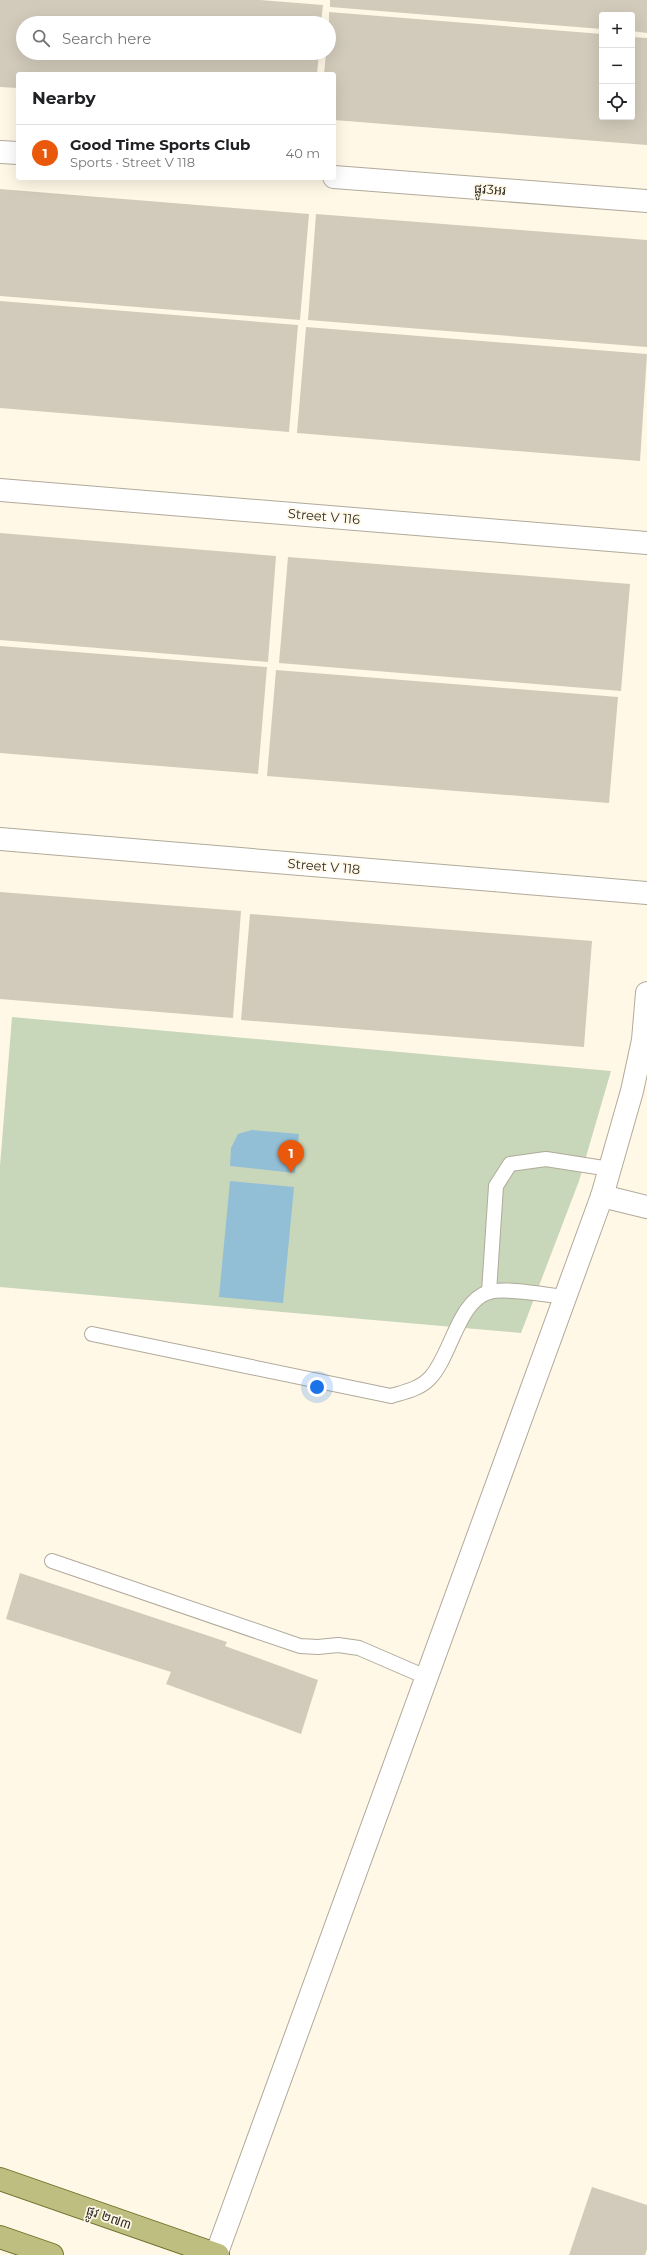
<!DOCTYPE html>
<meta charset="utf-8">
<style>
body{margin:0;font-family:Montserrat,"Noto Sans Khmer",sans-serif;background:#f2f2f2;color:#202124}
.controls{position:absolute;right:12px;top:12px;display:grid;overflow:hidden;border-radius:4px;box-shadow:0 4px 16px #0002}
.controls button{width:36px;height:36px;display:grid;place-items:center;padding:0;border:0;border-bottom:1px solid #e0e0e0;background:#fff;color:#202124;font:20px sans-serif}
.you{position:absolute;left:317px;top:1387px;width:14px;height:14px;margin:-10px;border:3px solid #fff;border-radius:50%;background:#1a73e8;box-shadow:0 0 0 6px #1a73e833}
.badge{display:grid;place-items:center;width:26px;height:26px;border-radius:50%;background:#ea580c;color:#fff;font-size:13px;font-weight:700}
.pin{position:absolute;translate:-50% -33px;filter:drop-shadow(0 1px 2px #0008)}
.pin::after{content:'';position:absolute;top:21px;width:14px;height:12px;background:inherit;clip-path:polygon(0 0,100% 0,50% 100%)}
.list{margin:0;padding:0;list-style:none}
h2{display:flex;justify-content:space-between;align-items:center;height:52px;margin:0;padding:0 16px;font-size:17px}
h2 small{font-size:13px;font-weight:400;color:#757577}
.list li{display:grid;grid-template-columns:26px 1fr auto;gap:12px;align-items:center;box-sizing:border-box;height:56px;padding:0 16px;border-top:1px solid #e0e0e0}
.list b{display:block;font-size:15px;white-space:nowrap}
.list p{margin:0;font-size:13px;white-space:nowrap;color:#757577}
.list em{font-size:13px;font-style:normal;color:#757577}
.icon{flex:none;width:22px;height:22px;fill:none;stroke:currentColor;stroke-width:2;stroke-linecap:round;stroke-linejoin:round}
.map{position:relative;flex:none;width:647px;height:2255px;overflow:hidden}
.search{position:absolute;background:#fff;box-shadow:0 4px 16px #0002;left:16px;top:16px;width:320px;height:44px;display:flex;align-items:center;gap:10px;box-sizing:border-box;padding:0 14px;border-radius:22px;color:#757577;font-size:15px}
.panel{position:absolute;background:#fff;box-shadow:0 4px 16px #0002;left:16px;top:72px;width:320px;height:108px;border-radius:4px}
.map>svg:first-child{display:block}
.green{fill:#c8d6ba}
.water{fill:#92bfd6}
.building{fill:#d2cbbb}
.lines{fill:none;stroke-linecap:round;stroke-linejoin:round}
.lane-casing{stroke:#b1aa9b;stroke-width:16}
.street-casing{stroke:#b1aa9b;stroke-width:24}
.primary-casing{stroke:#6f6f29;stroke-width:24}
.lane{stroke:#fff;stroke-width:14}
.street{stroke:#fff;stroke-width:22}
.primary{stroke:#bdbe7f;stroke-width:22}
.labels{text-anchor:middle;stroke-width:3.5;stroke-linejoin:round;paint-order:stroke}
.street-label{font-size:13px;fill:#302e28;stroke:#fff8e7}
</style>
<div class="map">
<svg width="647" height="2255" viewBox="0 0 647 2255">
<rect width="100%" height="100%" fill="#fff8e7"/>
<path class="green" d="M 12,1017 L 611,1071 L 579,1181 L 521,1333 L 0,1287 L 0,1166 Z"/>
<g class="water">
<path d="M 252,1130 L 299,1134 L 295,1173 L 230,1166 L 231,1148 L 238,1134 Z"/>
<path d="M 230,1181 L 294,1187 L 283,1303 L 219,1297 Z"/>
</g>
<g class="building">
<path d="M 0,0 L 260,0 L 323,5 L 321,23 L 23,23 L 23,53 L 319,53 L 317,74 L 18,74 L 18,88 L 0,87 Z"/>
<path d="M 330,0 L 647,0 L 647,33 L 632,31 L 632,15 L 602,15 L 602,29 L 330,7 Z"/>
<path d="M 329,12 L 602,34 L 602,117 L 632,117 L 632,37 L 647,38 L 647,145 L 334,120 L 334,74 L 324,74 L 326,53 L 329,53 Z"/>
<path d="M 0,189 L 309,214 L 300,320 L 0,296 Z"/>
<path d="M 316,214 L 647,240 L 647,347 L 308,320 Z"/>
<path d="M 0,301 L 298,325 L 289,432 L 0,408 Z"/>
<path d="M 306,327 L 647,354 L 640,461 L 297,433 Z"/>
<path d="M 0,533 L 276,556 L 268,662 L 0,640 Z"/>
<path d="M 288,557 L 630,584 L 621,691 L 279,663 Z"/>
<path d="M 0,646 L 267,667 L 258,774 L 0,753 Z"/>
<path d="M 276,670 L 618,697 L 609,803 L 267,776 Z"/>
<path d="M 0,892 L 241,911 L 233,1018 L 0,999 Z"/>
<path d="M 250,914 L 592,941 L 584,1047 L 241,1020 Z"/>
<path d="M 20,1573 L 227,1642 L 225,1646 L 318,1680 L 301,1734 L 166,1684 L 171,1672 L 6,1619 Z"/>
<path d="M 592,2187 L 647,2205 L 647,2249 L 645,2255 L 569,2255 Z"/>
</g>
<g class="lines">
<defs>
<g id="lane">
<path d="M 489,1292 L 496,1186 L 510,1164 L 546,1159 L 610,1169"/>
<path d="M 92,1334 L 391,1396 C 404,1392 420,1389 430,1378 C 451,1356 458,1301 489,1292 C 506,1287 546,1295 565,1297"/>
<path d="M 52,1561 L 300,1646 L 318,1647 L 338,1645 L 359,1648 L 426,1677"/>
</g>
<g id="street">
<path d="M 0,152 L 18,153"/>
<path d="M 334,177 L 647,201"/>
<path d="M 0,490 L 647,543"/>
<path d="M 0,839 L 647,893"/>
<path d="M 602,1196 L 647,1207"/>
<path d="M 216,2255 L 602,1196 L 632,1091 L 643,1040 L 647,993"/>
</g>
<g id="primary">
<path d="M 0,2179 L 218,2255"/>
<path d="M 0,2237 L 52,2255"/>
</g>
</defs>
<use href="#lane" class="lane-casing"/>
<use href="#street" class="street-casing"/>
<use href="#primary" class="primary-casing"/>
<use href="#lane" class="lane"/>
<use href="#street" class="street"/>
<use href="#primary" class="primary"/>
</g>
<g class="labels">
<g class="street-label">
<text transform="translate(490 189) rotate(4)" y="5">ផ្លូវ3អរ</text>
<text transform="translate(324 516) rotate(5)" y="5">Street V 116</text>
<text transform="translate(324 866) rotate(5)" y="5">Street V 118</text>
<text transform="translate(109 2217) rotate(19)" y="5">ផ្លូវ ២៧៣</text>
</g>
</g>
</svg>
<div class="controls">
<button>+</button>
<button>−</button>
<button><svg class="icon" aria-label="locate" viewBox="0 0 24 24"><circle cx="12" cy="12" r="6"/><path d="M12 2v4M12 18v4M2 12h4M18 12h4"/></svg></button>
</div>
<div class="you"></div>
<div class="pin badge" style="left:291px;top:1173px">1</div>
<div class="search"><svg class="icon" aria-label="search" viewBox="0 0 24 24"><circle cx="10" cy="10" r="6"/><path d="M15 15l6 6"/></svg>Search here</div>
<section class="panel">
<h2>Nearby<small></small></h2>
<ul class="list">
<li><span class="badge">1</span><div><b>Good Time Sports Club</b><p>Sports · Street V 118</p></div><em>40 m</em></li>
</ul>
</section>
</div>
